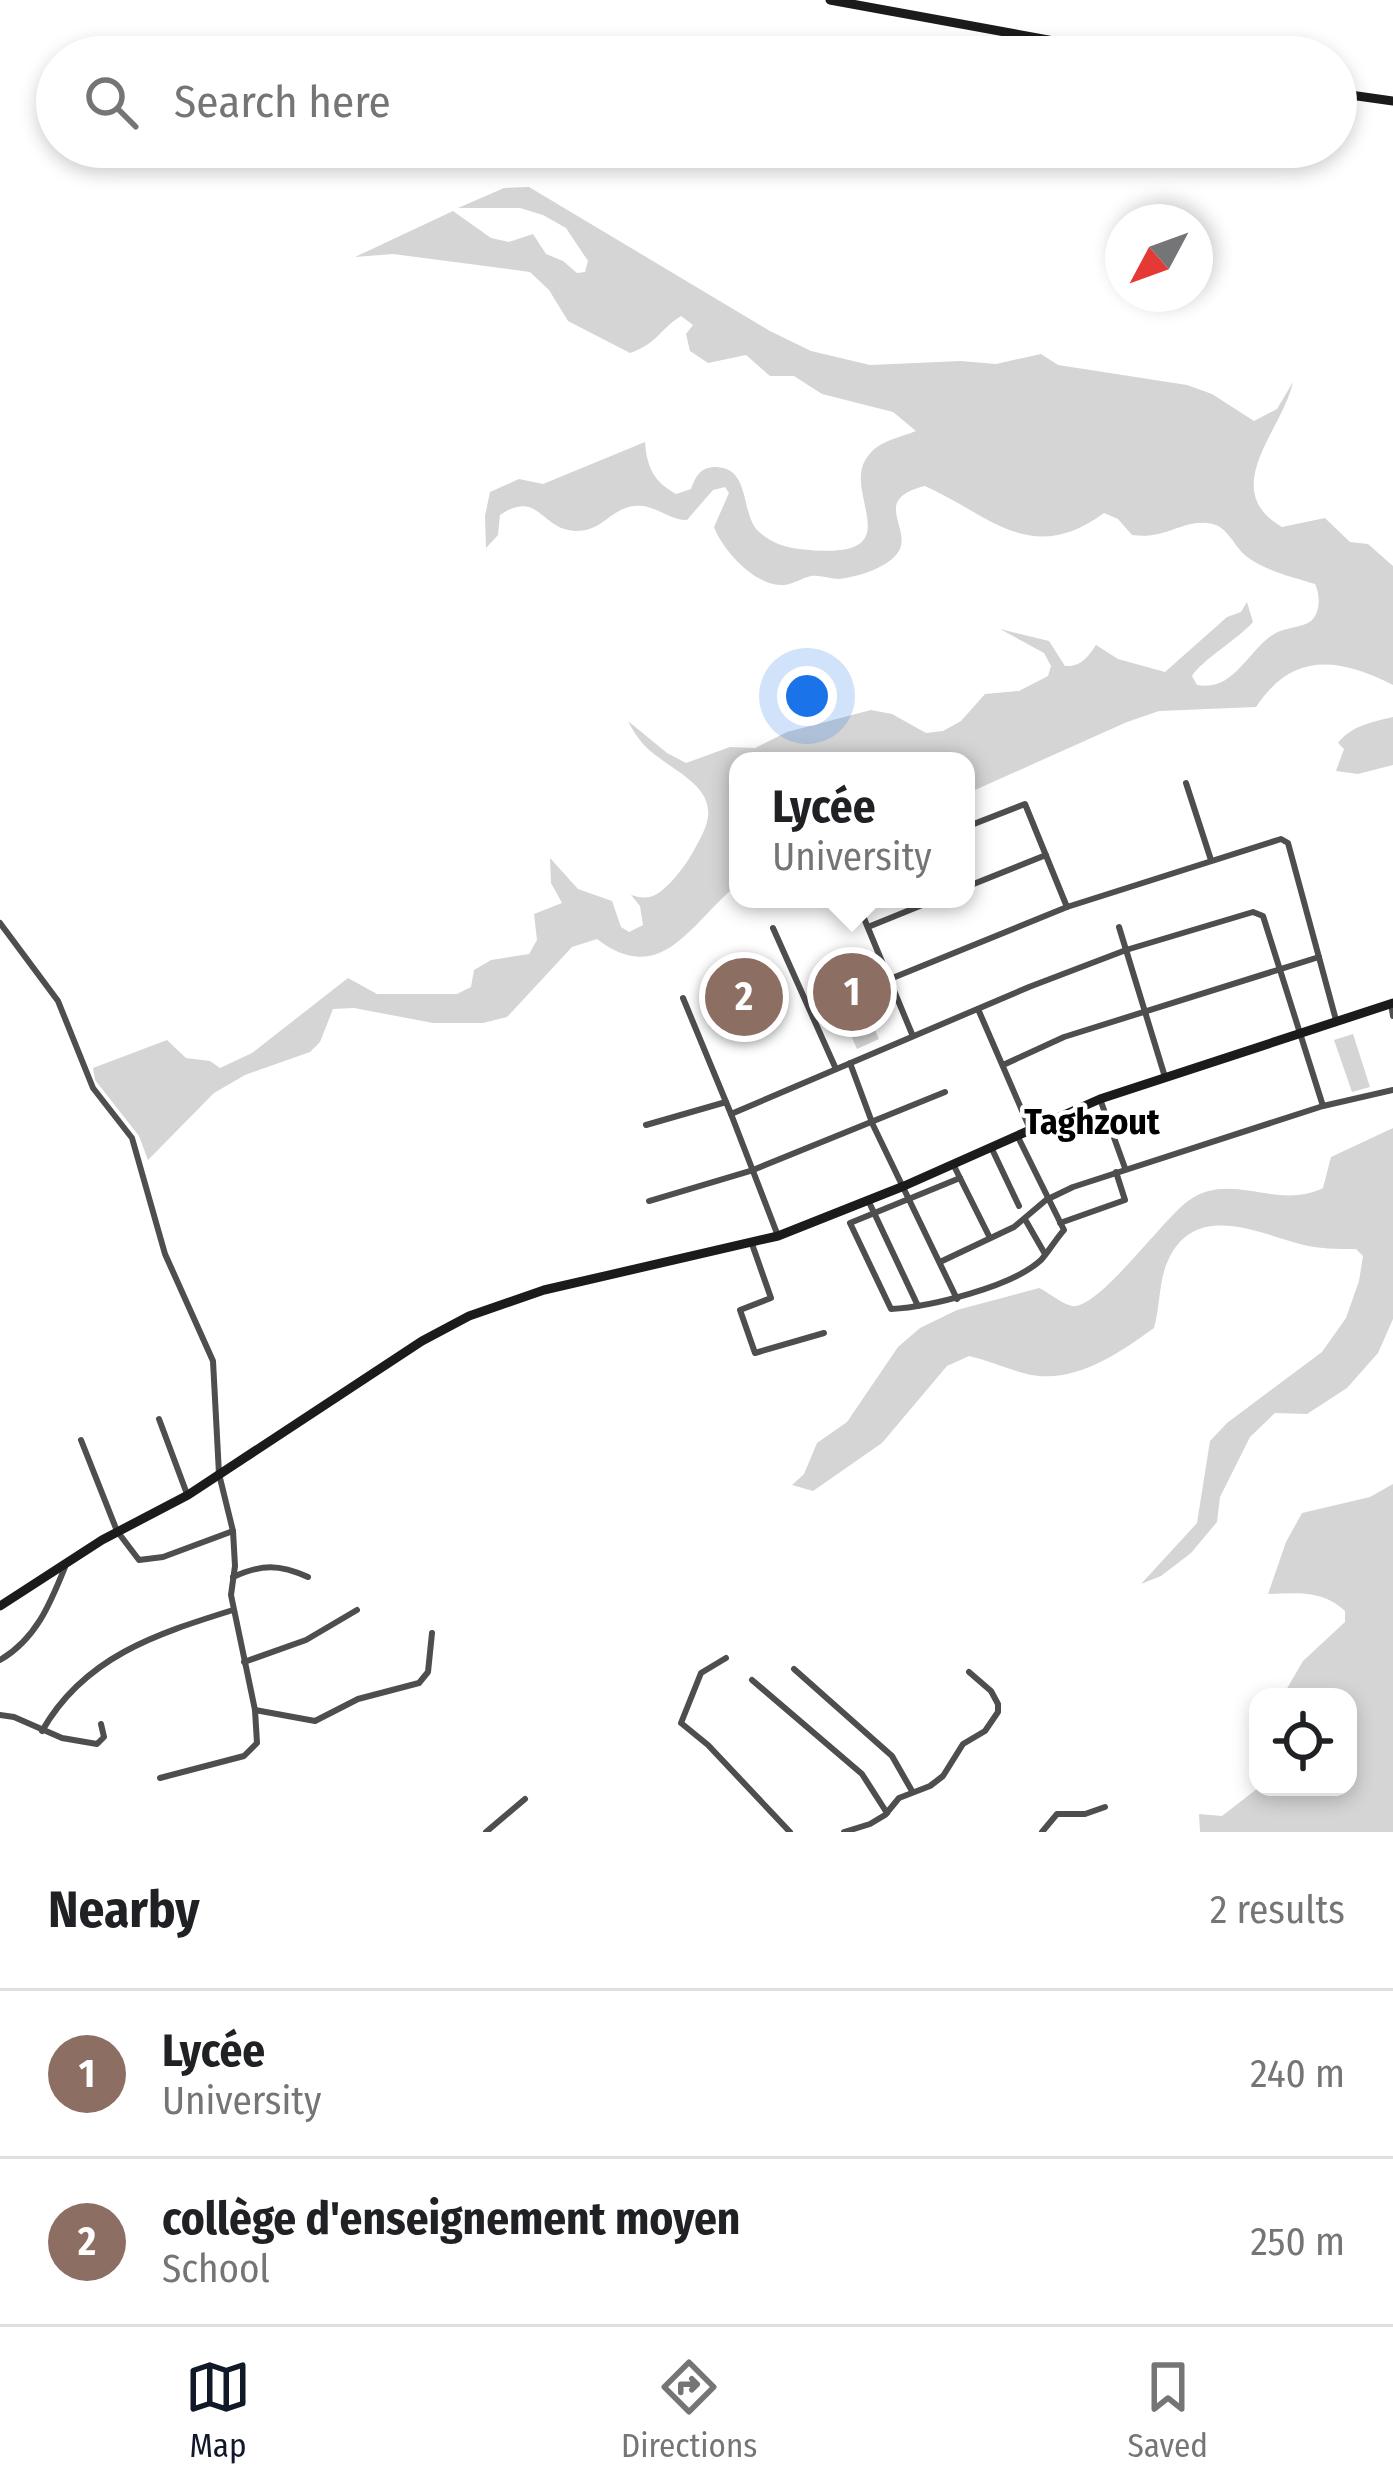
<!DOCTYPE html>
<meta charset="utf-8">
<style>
body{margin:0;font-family:"Fira Sans Condensed",sans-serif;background:#f6f6f6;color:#202124}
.controls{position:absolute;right:36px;bottom:36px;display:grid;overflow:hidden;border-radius:24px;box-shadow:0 6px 18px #0003}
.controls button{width:108px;height:108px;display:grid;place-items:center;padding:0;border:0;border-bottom:3px solid #e0e0e0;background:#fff;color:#202124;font:60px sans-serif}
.compass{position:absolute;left:1105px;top:204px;width:108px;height:108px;border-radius:50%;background:#fff;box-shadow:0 6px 18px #0003;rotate:229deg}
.you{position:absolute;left:807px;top:696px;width:42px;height:42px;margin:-30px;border:9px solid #fff;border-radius:50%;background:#1a73e8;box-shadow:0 0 0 18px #1a73e833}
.badge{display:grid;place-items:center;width:78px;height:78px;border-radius:50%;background:#111827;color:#fff;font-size:39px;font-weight:700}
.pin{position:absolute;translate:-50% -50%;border:6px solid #fff;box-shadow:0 3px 12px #0006}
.popup{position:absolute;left:729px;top:752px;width:246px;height:156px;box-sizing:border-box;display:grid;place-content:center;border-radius:24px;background:#fff;filter:drop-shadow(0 3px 9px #0005);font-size:39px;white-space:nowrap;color:#757577}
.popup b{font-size:45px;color:#202124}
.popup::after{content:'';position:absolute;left:50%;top:100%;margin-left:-24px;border:24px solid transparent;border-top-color:#fff}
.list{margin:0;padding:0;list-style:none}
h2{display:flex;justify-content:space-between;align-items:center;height:156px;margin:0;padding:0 48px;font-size:51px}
h2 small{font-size:39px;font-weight:400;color:#757577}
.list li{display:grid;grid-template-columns:78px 1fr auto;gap:36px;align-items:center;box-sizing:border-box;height:168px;padding:0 48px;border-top:3px solid #e0e0e0}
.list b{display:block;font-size:45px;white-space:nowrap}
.list p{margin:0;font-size:39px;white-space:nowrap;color:#757577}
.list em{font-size:39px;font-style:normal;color:#757577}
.icon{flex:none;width:66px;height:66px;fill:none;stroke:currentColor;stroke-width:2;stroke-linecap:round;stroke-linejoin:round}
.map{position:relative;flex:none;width:1393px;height:1832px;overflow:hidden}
.search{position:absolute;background:#fff;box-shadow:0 6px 18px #0003;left:36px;right:36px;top:36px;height:132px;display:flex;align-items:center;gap:30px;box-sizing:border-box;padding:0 42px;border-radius:66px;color:#757577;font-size:45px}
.sheet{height:492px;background:#fff}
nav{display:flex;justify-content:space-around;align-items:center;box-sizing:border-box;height:168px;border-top:3px solid #e0e0e0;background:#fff;font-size:33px;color:#757577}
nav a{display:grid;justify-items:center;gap:6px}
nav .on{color:#111827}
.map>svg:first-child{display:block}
.green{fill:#d5d5d5}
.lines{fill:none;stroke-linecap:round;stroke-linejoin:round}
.street{stroke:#4e4e4e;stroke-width:6}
.secondary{stroke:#1b1b1b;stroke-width:9}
.labels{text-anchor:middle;stroke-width:9;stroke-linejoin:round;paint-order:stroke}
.quarter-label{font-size:36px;font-weight:bold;fill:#000;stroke:#fff}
</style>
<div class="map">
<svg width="1393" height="1832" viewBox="0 0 1393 1832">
<rect width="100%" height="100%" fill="#fff"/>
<g class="green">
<path d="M 529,187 L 770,331 L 811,351 L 870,365 L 961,361 L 996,364 L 1041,354 L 1058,365 L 1187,385 L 1212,394 L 1254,421 L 1277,409 L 1293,382 C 1283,430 1217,489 1282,527 L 1325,518 L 1350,542 L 1368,544 L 1393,566 L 1393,685 C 1339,658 1293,651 1256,707 L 1159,711 L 1127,722 L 966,794 L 966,761 L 738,761 L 738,884 C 691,922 662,989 597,939 L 572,947 L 507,1017 L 483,1023 L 433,1023 L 354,1008 L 333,1009 L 320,1042 L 310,1052 L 245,1075 L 214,1093 L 148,1160 L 139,1136 L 95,1080 L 93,1068 L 167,1040 L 186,1058 L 210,1061 L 220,1068 L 252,1053 L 348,978 L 377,994 L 457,994 L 471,987 L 474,970 L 491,960 L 529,954 L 537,940 L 534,914 L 562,903 L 551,883 L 550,858 L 578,889 L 612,901 L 621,927 L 629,932 L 643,925 L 640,906 L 631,895 C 650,901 657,896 671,882 C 685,867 693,853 702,835 C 727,786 670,773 643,744 C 637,737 632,729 628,721 L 667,753 L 686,763 L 730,747 L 755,748 L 787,732 L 871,710 L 892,714 L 926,733 L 943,731 L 961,721 L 985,694 L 1019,691 L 1048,676 L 1051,666 L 1044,653 L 1000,629 L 1049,641 L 1065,666 C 1081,667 1088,657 1096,645 L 1118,659 L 1165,672 L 1227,617 L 1241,612 L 1247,602 L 1253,622 C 1237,640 1203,659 1192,676 L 1197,685 C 1234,692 1247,651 1274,634 C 1285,627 1302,628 1311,621 C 1321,612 1320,594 1315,584 C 1293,577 1265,571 1246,556 C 1234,546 1228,528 1213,524 C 1184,517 1168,540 1132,535 L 1118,519 L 1104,513 C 1030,567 990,515 925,486 C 864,501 923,534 892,559 C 879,570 856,577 839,579 C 830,579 820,575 811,576 C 802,578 793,584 784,585 C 756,587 723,551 714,527 L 729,493 L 725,487 L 713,490 L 687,520 C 667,520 654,503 634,506 C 610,509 602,532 575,531 C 540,529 539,489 500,515 L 498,535 L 486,548 L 485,516 L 490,492 L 519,479 L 543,484 L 645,442 C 647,467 653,481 676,494 L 691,489 C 696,476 700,467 716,467 C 751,468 740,512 758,531 C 770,542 784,547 799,549 C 920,563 838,493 868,456 C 880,440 899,438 916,431 L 893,412 L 822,394 L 794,376 L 770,376 L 746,355 L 708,363 L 690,351 L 686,334 L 693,325 L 681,316 C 660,329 657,344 630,353 L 568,321 L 549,290 L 530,272 L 393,254 L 355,257 L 453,211 L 491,238 L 509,242 L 533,234 L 546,254 L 563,261 L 577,273 L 585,272 L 588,261 L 566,228 L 543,215 L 520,208 L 458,208 L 504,188 Z"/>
<path d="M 1393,717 L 1393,765 L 1358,774 L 1336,771 L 1344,749 L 1338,743 C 1351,726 1372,722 1393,717 Z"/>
<path d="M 862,1000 L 879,1039 L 857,1049 L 840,1010 Z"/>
<path d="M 1353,1034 L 1370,1087 L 1352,1092 L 1334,1040 Z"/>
<path d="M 1393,1128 L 1393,1319 L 1378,1353 L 1347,1388 L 1307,1414 L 1275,1413 L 1250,1437 L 1220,1497 L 1217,1522 L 1191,1553 L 1161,1576 L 1141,1584 L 1197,1523 L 1210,1441 L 1227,1423 L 1322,1352 L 1346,1318 L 1359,1281 L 1363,1256 L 1356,1249 C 1337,1249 1319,1249 1300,1244 C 1255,1232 1193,1201 1167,1263 C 1159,1281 1160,1307 1154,1328 C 1118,1354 1071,1387 1023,1373 C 1005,1368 987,1360 969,1356 L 947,1366 L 882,1443 L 813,1491 L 792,1485 L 804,1474 L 817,1443 L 847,1422 L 898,1347 L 920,1328 L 957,1310 L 1039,1288 C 1048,1292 1062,1304 1072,1306 C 1098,1310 1162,1220 1188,1201 C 1231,1170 1276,1211 1323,1188 L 1331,1157 Z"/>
<path d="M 1393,1484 L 1393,1832 L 1200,1832 L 1199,1814 L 1222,1816 L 1258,1788 L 1348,1787 L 1348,1697 L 1282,1697 L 1303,1661 L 1345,1622 L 1345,1611 C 1323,1590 1297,1593 1268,1594 L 1286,1542 L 1302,1513 L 1370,1497 Z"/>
</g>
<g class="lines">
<g class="street">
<path d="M 1186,783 L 1211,860"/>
<path d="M 966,827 L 1025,804 L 1067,907"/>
<path d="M 966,887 L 1046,855"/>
<path d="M 856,899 L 912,1034"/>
<path d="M 0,923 L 58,1001 L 93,1088 L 132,1138 L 165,1254 L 213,1361 L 219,1474 L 233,1531 L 235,1566 L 231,1595 L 255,1710 L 257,1743 L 244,1756 L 160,1778"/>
<path d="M 868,927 L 937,899"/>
<path d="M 1119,927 L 1165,1077"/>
<path d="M 773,928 L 836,1069"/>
<path d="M 890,979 L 1067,907 L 1281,839 L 1288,843 L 1336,1020"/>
<path d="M 683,998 L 731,1114"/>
<path d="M 1391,1003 L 1393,1016"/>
<path d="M 978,1009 L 1030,1129"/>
<path d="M 850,1063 L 873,1125 L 957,1299"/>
<path d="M 1003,1065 L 1064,1037 L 1319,957"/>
<path d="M 1100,1099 L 1125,1168"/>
<path d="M 646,1125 L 726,1102"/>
<path d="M 991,1147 L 1019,1206"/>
<path d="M 953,1164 L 990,1238"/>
<path d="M 960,1178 L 850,1223 L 891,1309 C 929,1307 1012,1287 1041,1260 C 1049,1251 1056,1239 1064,1230 L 1017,1135"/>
<path d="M 868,1200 L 918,1306"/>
<path d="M 649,1201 L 753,1170 L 945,1092"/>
<path d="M 1026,1221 L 1045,1254"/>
<path d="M 1060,1223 L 1125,1200 L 1116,1172"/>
<path d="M 778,1236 L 731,1114 L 1029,987 L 1126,950 L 1253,912 L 1263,916 L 1323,1106"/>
<path d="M 752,1244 L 771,1298 L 740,1310 L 755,1353 L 824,1333"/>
<path d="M 940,1262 L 1014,1227 L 1046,1200 L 1073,1187 L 1323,1106 L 1393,1090"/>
<path d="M 159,1419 L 187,1494"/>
<path d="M 81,1440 L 117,1531 L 139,1560 L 163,1557 L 233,1531"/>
<path d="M 233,1577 C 262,1564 279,1564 308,1577"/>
<path d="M 726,1658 L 701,1673 L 681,1723 L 708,1745 L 790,1832"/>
<path d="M 0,1660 C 36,1639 50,1604 65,1567"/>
<path d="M 244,1662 L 306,1640 L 357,1610"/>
<path d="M 794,1669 L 892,1756 L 912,1791"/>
<path d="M 752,1680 L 862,1774 L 887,1813"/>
<path d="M 255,1710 L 315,1721 L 358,1699 L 419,1683 L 428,1672 L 432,1633"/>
<path d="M 0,1715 L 14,1717 L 62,1738 L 97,1744 L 104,1737 L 101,1724"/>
<path d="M 42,1731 C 84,1657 156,1634 233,1610"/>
<path d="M 486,1832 L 525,1799"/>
<path d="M 844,1832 L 870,1824 L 885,1815 L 899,1798 L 930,1786 L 943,1776 L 963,1744 L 985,1731 L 998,1712 L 998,1704 L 991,1691 L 969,1672"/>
<path d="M 1042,1832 L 1057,1814 L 1085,1814 L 1105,1807"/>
</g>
<g class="secondary">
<path d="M 830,0 L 1142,57"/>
<path d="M 1336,93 L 1393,101"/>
<path d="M 0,1606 L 102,1540 L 188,1495 L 422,1341 L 469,1316 L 544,1290 L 778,1236 L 904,1186 L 1100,1099 L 1393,1003"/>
</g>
</g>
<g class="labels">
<g class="quarter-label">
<text x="1092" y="1134">Taghzout</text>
</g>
</g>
</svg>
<div class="controls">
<button><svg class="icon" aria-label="locate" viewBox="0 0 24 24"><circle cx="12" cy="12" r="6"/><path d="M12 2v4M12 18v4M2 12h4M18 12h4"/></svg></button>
</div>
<svg class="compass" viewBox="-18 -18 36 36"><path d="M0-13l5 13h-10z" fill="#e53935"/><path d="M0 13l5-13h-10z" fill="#757577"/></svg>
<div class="you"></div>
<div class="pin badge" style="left:852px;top:992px;background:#8d6e63">1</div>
<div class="popup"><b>Lycée</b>University</div>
<div class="pin badge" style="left:744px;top:997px;background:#8d6e63">2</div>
<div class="search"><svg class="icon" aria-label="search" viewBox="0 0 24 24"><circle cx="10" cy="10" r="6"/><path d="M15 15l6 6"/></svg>Search here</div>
</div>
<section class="sheet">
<h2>Nearby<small>2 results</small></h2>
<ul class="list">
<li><span class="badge" style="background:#8d6e63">1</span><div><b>Lycée</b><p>University</p></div><em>240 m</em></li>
<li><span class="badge" style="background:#8d6e63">2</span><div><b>collège d'enseignement moyen</b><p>School</p></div><em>250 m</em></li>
</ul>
</section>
<nav>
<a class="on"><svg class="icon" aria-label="map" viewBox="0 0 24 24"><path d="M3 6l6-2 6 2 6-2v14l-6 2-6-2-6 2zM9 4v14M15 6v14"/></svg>Map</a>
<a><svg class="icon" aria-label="directions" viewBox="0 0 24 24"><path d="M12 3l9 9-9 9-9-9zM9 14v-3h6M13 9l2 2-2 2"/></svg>Directions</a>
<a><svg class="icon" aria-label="saved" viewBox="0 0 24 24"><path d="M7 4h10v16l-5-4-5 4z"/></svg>Saved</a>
</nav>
